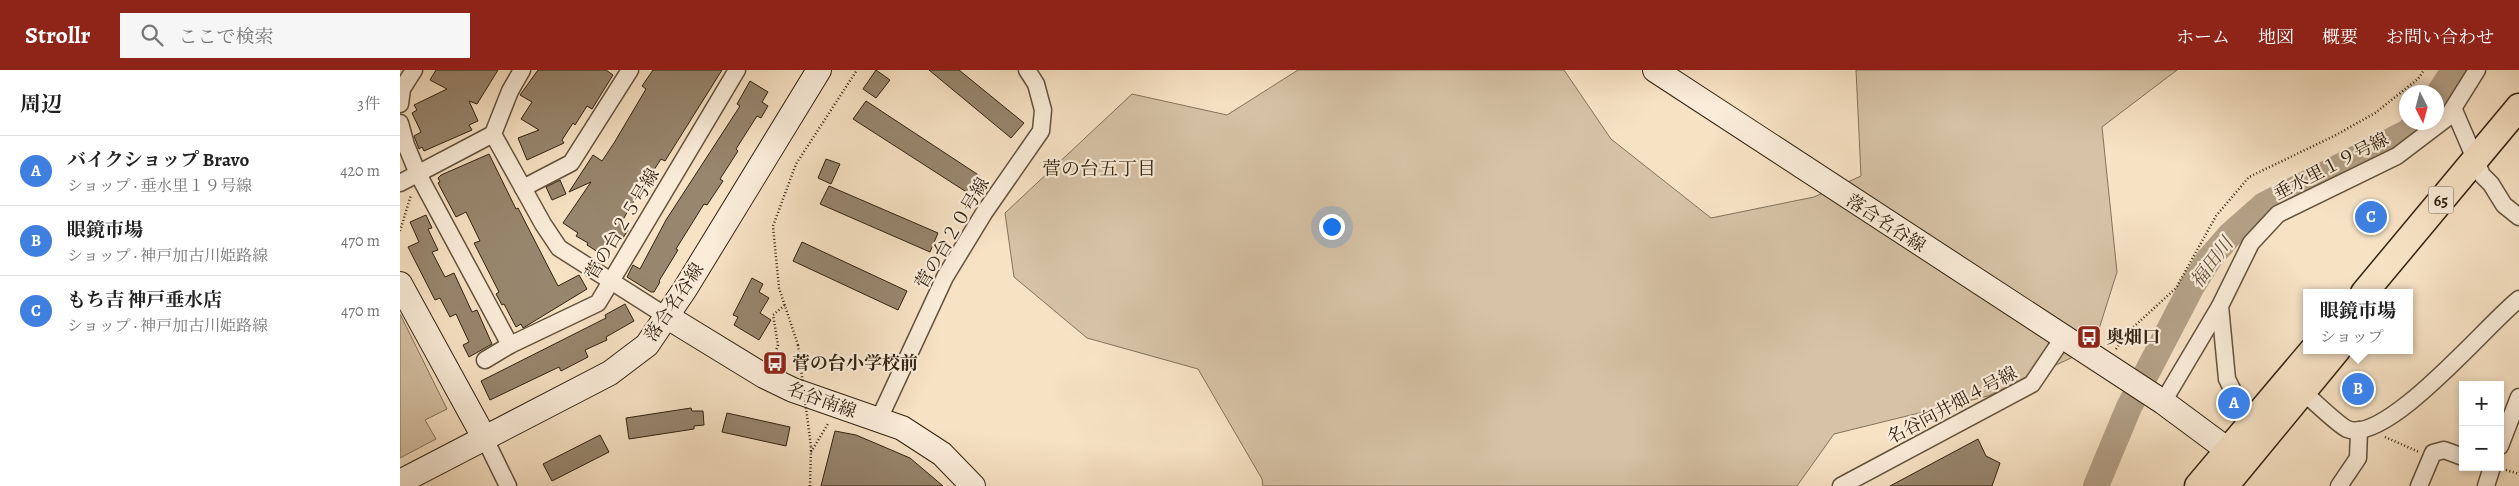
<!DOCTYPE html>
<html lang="ja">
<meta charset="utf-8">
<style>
body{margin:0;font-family:Alegreya,"Noto Serif JP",serif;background:#f6f6f6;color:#222}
.controls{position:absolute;right:15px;bottom:15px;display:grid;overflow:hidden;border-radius:0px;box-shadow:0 2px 8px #0003}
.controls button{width:45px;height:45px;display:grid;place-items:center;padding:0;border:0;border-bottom:1px solid #e0e0e0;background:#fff;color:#222;font:25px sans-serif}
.compass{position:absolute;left:1999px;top:15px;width:45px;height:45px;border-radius:50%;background:#fff;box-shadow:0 2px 8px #0003;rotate:174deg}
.you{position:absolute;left:931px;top:156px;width:18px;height:18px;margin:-12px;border:4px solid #fff;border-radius:50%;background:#1a73e8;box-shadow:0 0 0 8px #1a73e833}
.badge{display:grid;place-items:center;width:32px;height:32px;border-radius:50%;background:#8f2418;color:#fff;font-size:16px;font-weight:700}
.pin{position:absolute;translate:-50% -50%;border:2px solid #fff;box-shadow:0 1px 5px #0006}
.popup{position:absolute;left:1903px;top:219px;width:110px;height:65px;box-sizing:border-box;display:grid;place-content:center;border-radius:0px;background:#fff;filter:drop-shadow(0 1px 4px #0005);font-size:16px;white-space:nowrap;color:#767676}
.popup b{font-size:19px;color:#222}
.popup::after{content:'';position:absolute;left:50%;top:100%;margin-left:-10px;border:10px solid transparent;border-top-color:#fff}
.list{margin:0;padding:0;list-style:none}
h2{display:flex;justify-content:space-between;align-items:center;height:65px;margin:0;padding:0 20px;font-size:21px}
h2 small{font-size:16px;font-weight:400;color:#767676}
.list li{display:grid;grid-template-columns:32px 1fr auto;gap:15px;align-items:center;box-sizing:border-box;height:70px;padding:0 20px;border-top:1px solid #e0e0e0}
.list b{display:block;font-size:19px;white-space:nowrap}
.list p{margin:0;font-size:16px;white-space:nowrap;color:#767676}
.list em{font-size:16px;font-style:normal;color:#767676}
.icon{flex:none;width:28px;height:28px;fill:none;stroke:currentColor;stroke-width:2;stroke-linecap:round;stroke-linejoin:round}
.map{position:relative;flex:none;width:2119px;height:416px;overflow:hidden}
header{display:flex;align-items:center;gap:30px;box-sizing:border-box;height:70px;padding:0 25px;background:#8f2418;color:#fff}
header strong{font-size:24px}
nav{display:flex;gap:28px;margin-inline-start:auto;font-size:18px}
.search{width:350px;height:45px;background:#f6f6f6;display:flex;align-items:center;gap:12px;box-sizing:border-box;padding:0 18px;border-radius:0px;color:#767676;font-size:19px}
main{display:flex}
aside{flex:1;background:#fff}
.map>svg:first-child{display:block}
.green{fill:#d6c2a5;stroke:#84725a}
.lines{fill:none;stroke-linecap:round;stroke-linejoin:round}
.river{stroke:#b4a187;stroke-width:26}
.building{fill:#98866e;stroke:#322310}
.street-casing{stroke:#63533d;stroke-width:19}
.secondary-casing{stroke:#322310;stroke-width:26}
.primary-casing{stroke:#322310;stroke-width:29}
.path{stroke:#322310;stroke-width:2.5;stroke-dasharray:1 2.5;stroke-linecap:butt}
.street{stroke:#faecd9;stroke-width:16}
.secondary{stroke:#faecd9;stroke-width:24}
.primary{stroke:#f7e2c4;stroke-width:26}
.path-bridge{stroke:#322310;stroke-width:2.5;stroke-dasharray:1 2.5;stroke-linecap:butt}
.labels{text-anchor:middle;stroke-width:4.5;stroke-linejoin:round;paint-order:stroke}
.shield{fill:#faecd9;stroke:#6e5f4c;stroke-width:1}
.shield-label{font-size:16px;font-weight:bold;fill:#322310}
.street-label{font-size:18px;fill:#322310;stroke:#faecd9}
.poi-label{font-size:18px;font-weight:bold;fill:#322310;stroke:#faecd9;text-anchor:start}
.neighbourhood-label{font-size:19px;fill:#322310;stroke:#faecd9}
.water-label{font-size:19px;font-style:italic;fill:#604f3a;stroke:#faecd9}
</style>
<header>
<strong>Strollr</strong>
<div class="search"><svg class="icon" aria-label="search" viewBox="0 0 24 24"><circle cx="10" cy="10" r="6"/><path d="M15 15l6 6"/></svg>ここで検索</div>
<nav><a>ホーム</a><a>地図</a><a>概要</a><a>お問い合わせ</a></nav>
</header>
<main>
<aside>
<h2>周辺<small>3件</small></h2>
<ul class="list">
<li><span class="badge" style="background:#3f7fe0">A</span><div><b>バイクショップ Bravo</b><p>ショップ · 垂水里１９号線</p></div><em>420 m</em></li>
<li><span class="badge" style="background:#3f7fe0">B</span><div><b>眼鏡市場</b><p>ショップ · 神戸加古川姫路線</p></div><em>470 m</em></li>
<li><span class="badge" style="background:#3f7fe0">C</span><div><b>もち吉 神戸垂水店</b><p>ショップ · 神戸加古川姫路線</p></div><em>470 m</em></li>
</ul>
</aside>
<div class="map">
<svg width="2119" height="416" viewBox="0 0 2119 416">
<rect width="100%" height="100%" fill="#f7e2c4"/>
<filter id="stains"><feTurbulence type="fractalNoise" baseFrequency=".004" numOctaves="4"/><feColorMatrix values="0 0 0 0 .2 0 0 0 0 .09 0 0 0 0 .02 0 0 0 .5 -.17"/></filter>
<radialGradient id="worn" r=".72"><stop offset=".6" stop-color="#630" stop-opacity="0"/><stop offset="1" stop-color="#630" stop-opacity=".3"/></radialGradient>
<g class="green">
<path d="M 898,0 L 1164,0 L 1211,69 L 1311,148 L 1414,127 L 1461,106 L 1456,0 L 1777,0 L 1702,57 L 1717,202 L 1693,278 L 1588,326 L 1434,364 L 1397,416 L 863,416 L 862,409 L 798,299 L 687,268 L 614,207 L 605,143 L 732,24 L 827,45 Z"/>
<path d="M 0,244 L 47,339 L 25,350 L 36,369 L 0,388 Z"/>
</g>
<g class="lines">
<g class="river">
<path d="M 2036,28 L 2054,0"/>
<path d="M 1696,416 L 1729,337 L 1792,216 L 1809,189 L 1830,165 L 1864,135 L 2008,62 L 2018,52"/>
</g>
</g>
<g class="building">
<path d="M 36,0 L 98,0 L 77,34 L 69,31 L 78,51 L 69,55 L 72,60 L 24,81 L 22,77 L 19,79 L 14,66 L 21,62 L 12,43 L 17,40 L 14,35 L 47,19 L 30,10 Z"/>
<path d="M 138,0 L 206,0 L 213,5 L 192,39 L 187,36 L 175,55 L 173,53 L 162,70 L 164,73 L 127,90 L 118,68 L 139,60 L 121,49 L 132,32 L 120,25 Z"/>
<path d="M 253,0 L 322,0 L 265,91 L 261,89 L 229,139 L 220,155 L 228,160 L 221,171 L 211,168 L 201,184 L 187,175 L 188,173 L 176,166 L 178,163 L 163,153 L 191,112 L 169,122 L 193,85 L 202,91 L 214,73 L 246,19 L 242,16 Z"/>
<path d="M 476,0 L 490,10 L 476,28 L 463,19 Z"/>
<path d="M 529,0 L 559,0 L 624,53 L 611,68 Z"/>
<path d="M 350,11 L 368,22 L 362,32 L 368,36 L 361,48 L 357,46 L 336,79 L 338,81 L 320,109 L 323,111 L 307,135 L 304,134 L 276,179 L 278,180 L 259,211 L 260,212 L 254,222 L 251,222 L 227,207 L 233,195 L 240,199 L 266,150 L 340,36 L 337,34 Z"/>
<path d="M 466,31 L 580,106 L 568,123 L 453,49 Z"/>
<path d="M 89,84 L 116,139 L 118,138 L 158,216 L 179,205 L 187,219 L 123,258 L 121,254 L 116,257 L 104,234 L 102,235 L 96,224 L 99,222 L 74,173 L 80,171 L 66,142 L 56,147 L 38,113 L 40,112 L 38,108 L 41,105 Z"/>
<path d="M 426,89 L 440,94 L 431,114 L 418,108 Z"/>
<path d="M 160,110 L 166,124 L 152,130 L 146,117 Z"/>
<path d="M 429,116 L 538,163 L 530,182 L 420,134 Z"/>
<path d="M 26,145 L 32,158 L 28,159 L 38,180 L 32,182 L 45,207 L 54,203 L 72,242 L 77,240 L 92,274 L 69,287 L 63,275 L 69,272 L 56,244 L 50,247 L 40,228 L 35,230 L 8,177 L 19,172 L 10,152 Z"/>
<path d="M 402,172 L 507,221 L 498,240 L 393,191 Z"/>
<path d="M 352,208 L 363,214 L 359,222 L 369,228 L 360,243 L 371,250 L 359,270 L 334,255 L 338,247 L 333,245 Z"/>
<path d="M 225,234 L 234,251 L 206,267 L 207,270 L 185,280 L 188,287 L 161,301 L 159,297 L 90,330 L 81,311 L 206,248 L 205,245 Z"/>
<path d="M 291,338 L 292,341 L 303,341 L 304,355 L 294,356 L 294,359 L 229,369 L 226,348 Z"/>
<path d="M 327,343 L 390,357 L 386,376 L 322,362 Z"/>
<path d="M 435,361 L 456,365 L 510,388 L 543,416 L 421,416 Z"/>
<path d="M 200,365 L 209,382 L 152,411 L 143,394 Z"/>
<path d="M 1578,369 L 1586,386 L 1600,393 L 1592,416 L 1490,416 Z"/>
</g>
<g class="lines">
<defs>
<g id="street">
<path d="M 122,0 L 110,21 L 93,64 L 143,154 L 159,178 L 266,246"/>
<path d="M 0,34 L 2,19 L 14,0"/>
<path d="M 2054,40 L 2082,105 L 2091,114 L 2104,135 L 2119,147"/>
<path d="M 0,53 L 6,75 L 18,104 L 110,275 L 198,233 L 337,0"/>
<path d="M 0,113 L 93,64"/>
<path d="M 123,118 L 171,93 L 230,0"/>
<path d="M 85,290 L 110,275"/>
<path d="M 1903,322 C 1913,330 1937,354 1947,359 C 1987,375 2087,254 2119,229"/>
<path d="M 1763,332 L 1820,236"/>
<path d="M 479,349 L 545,207 L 584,143 L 641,61 L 643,40 L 636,14 L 627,0"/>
<path d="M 1850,355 L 1827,309 L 1820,236 L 1851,173 L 1878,144 L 1997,86 L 2047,48 L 2077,0"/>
<path d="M 85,369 L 108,416"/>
<path d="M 2100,376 L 2119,327"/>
<path d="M 1441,416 L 1632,314 L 1663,268"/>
<path d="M 1939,416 L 1958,388 L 1959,360"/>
<path d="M 2019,416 L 2033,383 L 2044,380 L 2063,387"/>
<path d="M 2086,416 L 2092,397"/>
</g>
<g id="secondary">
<path d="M 1255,0 L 1763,332 L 1844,392"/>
<path d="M 0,214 L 85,369"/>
<path d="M 266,246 L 364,306 L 393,320 L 502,358 L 542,384 L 573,416"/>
<path d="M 0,412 L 210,303 L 247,275 L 285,219 L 419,0"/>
</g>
<g id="primary">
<path d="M 1964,223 L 2119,37"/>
<path d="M 1798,416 L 1913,280"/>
<path d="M 1825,416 L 1937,280"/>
</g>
</defs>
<use href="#street" class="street-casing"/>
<use href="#secondary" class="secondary-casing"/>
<use href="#primary" class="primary-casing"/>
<g class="path">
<path d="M 0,161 L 11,125"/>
<path d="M 398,275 L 379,218 L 373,156 L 396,94 L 457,0"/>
<path d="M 1716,279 L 1728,262 L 1776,218 L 1816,146 L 1849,107 L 1936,65 L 1975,43 L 2018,9 L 2024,0"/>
<path d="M 373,289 L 378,275 L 373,245 L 385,235"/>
<path d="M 1985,367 L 2019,382"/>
<path d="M 411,382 L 429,352"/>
<path d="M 2106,400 L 2119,404"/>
<path d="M 410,416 L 411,377"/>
</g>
<use href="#street" class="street"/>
<use href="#secondary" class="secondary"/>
<use href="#primary" class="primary"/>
<path class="path-bridge" d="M 398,275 L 411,377"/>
</g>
<defs>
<symbol id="bus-square" viewBox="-11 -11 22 22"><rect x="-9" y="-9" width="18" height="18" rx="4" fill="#8f2418" stroke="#faecd9"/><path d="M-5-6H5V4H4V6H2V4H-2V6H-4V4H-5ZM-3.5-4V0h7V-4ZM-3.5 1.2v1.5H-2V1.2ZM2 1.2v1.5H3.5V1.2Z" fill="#fff"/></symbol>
</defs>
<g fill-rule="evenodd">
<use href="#bus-square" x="1675" y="253" width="28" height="28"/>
<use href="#bus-square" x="361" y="279" width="28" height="28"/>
</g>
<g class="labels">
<rect class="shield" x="2028.5" y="116.5" width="25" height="27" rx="4"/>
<g class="shield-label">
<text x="2041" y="136">65</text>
</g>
<g class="street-label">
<text transform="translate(1931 96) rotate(-27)" y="6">垂水里１９号線</text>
<text transform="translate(1486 153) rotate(33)" y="6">落合名谷線</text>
<text transform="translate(222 154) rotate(-59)" y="6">菅の台２５号線</text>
<text transform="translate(552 163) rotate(-59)" y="6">菅の台２０号線</text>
<text transform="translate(274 232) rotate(-56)" y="6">落合名谷線</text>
<text transform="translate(422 330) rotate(20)" y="6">名谷南線</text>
<text transform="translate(1552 335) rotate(-28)" y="6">名谷向井畑４号線</text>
</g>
<g class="poi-label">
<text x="1706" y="273">奥畑口</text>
<text x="392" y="299">菅の台小学校前</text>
</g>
<g class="neighbourhood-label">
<text x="699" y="105">菅の台五丁目</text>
</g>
<g class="water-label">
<text transform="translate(1811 192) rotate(-53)" y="7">福田川</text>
</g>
</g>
<rect width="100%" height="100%" filter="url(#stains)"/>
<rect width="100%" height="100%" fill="url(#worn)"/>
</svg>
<div class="controls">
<button>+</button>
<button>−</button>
</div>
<svg class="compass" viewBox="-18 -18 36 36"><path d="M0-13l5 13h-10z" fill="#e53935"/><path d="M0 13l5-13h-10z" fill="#767676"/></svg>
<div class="you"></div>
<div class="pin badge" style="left:1834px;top:333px;background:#3f7fe0">A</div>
<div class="pin badge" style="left:1958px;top:319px;background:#3f7fe0">B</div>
<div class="popup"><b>眼鏡市場</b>ショップ</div>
<div class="pin badge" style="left:1971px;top:147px;background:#3f7fe0">C</div>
</div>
</main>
